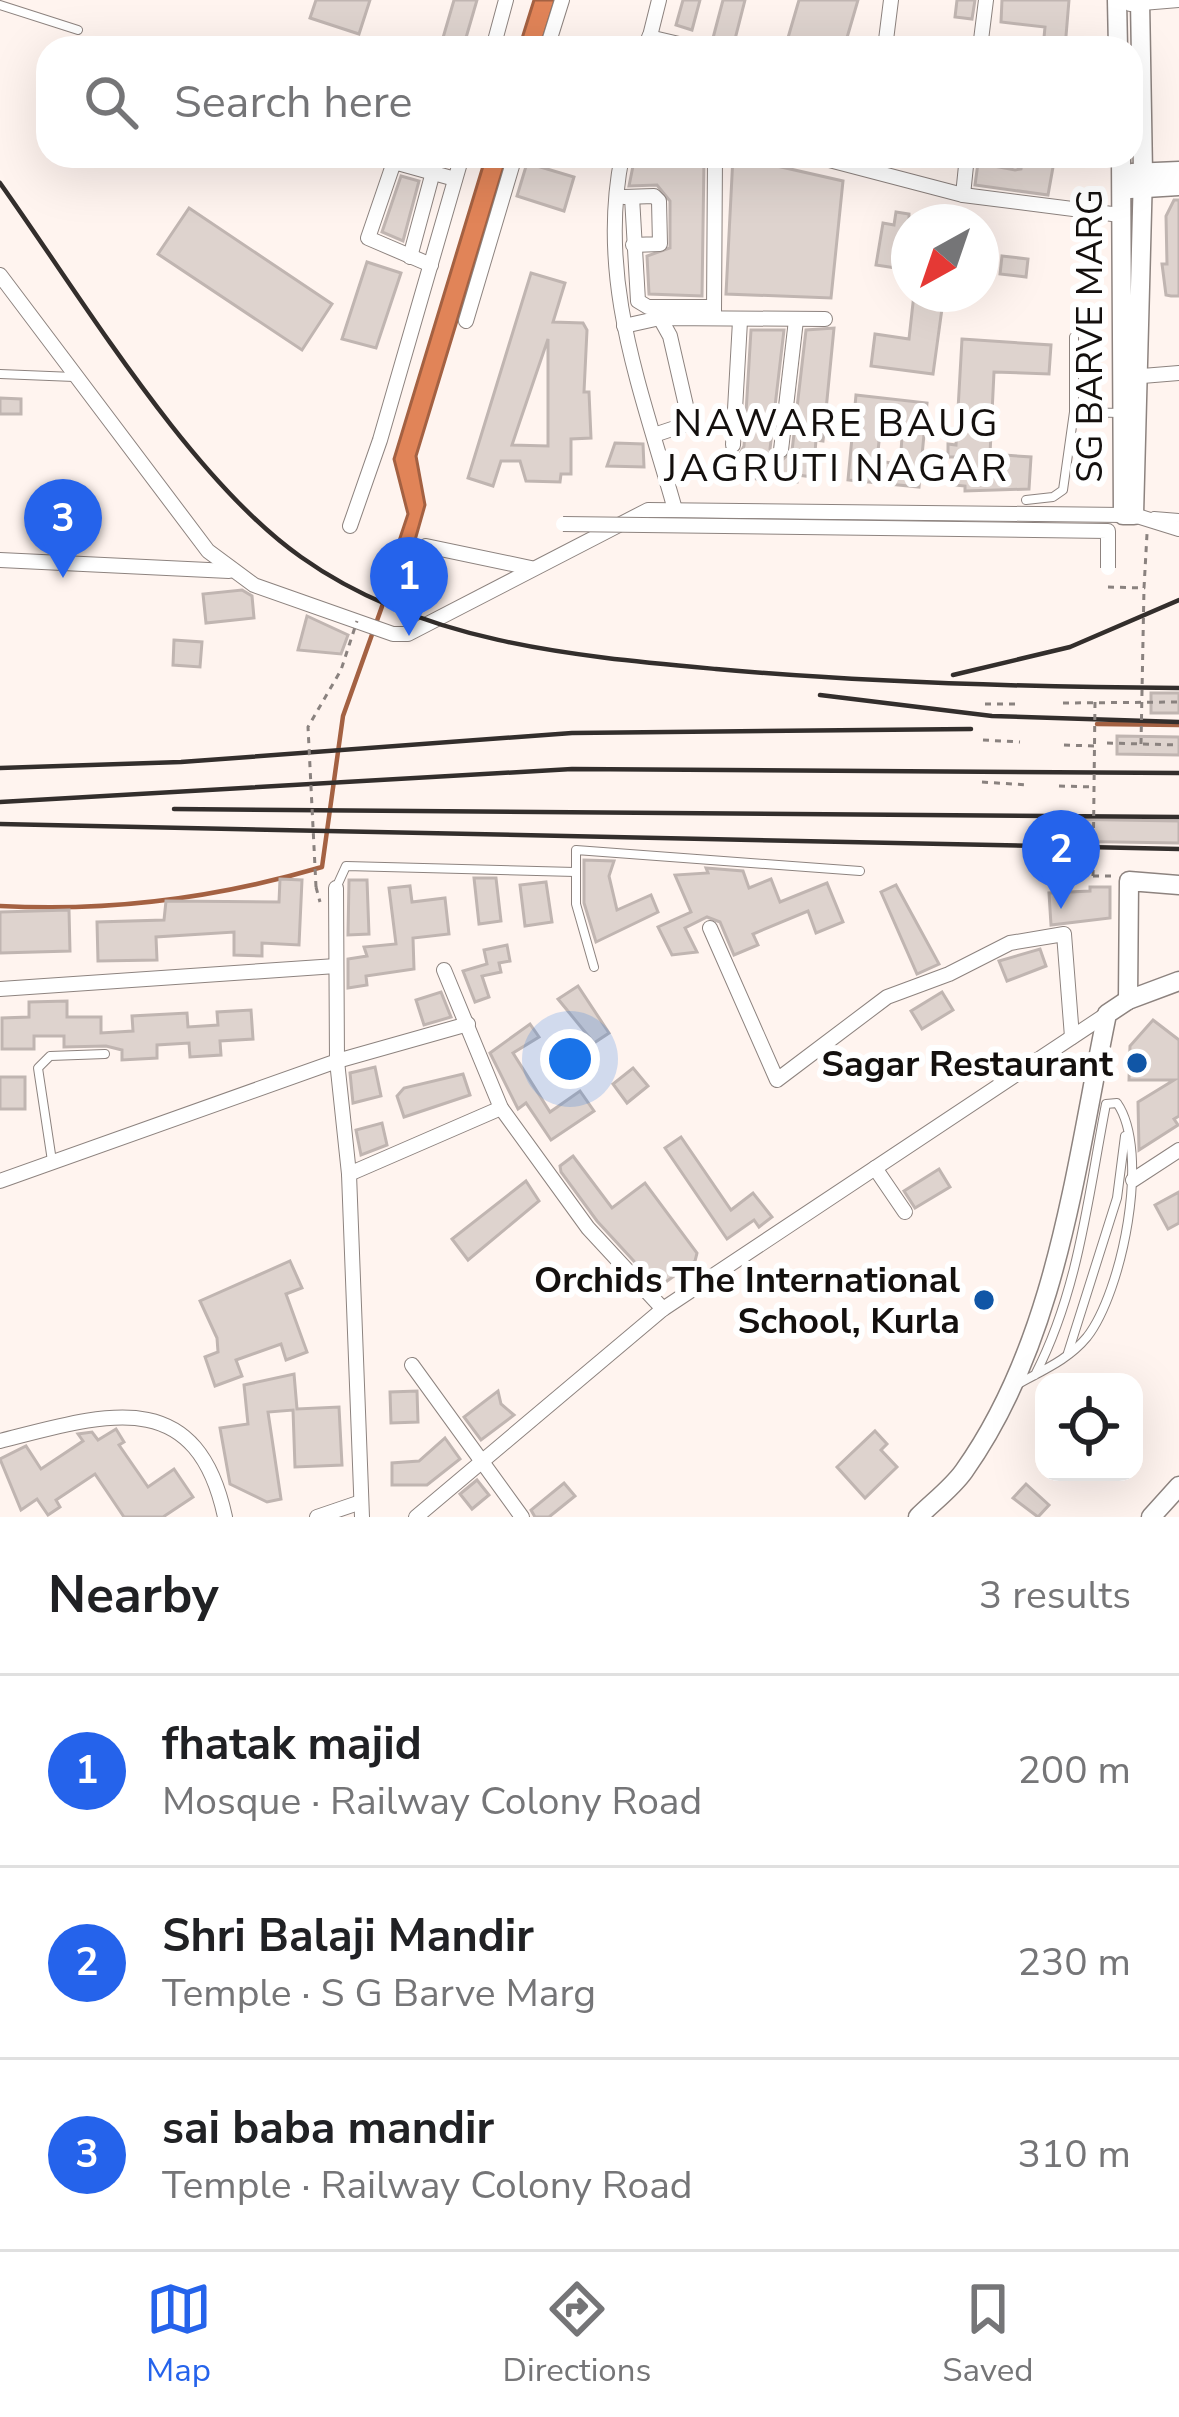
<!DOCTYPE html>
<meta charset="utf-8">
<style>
body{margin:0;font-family:"Nunito Sans",sans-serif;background:#f2f2f2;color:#202124}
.controls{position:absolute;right:36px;bottom:36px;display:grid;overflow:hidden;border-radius:24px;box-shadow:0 12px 48px #0002}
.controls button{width:108px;height:108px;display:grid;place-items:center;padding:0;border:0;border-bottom:3px solid #e0e0e0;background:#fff;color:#202124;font:60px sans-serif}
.compass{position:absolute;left:891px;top:204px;width:108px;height:108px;border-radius:50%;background:#fff;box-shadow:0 12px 48px #0002;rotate:220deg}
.you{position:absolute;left:570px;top:1059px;width:42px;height:42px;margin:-30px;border:9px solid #fff;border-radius:50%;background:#1a73e8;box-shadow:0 0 0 18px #1a73e833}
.badge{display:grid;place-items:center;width:78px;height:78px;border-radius:50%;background:#2563eb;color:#fff;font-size:39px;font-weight:700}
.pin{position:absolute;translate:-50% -99px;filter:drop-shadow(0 3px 6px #0008)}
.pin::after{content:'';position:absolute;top:63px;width:42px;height:36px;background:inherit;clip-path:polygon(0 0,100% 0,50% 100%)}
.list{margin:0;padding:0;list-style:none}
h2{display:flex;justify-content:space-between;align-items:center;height:156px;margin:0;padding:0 48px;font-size:51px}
h2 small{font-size:39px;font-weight:400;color:#757577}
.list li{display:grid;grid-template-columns:78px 1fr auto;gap:36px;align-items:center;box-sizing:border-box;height:192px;padding:0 48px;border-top:3px solid #e0e0e0}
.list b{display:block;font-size:45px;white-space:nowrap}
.list p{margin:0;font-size:39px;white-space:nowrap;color:#757577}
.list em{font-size:39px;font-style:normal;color:#757577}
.icon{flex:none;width:66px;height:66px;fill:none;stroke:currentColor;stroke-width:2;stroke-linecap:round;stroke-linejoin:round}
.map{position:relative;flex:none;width:1179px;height:1517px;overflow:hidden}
.search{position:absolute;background:#fff;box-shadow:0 12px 48px #0002;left:36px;right:36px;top:36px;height:132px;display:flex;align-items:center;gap:30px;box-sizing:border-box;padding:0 42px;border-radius:36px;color:#757577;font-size:45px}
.sheet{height:732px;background:#fff}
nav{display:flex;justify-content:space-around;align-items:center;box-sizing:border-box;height:168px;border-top:3px solid #e0e0e0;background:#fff;font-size:33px;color:#757577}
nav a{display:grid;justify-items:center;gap:6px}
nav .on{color:#2563eb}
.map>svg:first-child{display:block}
.water{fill:#e18458;stroke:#a46142;stroke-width:3}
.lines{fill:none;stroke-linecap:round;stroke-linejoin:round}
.stream{stroke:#a46142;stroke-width:4.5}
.building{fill:#ded3ce;stroke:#c0b5b1;stroke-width:3;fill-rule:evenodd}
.lane-casing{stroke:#8d837f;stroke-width:10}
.street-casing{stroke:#8d837f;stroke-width:16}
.secondary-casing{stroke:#8d837f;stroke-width:21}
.path{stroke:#8a827f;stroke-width:3;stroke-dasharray:6 6;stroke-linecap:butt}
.lane{stroke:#fff;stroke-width:8}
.street{stroke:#fff;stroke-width:14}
.secondary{stroke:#fff;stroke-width:18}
.rail{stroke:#332e2c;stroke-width:4.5}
.street-bridge-casing{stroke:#8d837f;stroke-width:16;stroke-linecap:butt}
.path-bridge{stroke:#8a827f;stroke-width:3;stroke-dasharray:6 6;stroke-linecap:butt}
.street-bridge{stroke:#fff;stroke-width:14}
.poi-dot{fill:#1156a6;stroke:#fff;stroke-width:4.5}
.labels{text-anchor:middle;stroke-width:12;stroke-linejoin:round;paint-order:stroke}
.street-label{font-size:36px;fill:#14100e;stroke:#fff}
.poi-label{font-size:36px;font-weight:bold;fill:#14100e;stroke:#fff;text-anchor:end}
.neighbourhood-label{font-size:39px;letter-spacing:3px;fill:#14100e;stroke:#fff}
</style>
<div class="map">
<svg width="1179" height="1517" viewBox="0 0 1179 1517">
<rect width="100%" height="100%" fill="#fff4ef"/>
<g class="water">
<path d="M 534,0 L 555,0 L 540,48 L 519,48 Z"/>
<path d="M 486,156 L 507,156 L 416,456 L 425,505 L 400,593 L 384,586 L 408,514 L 394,459 Z"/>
</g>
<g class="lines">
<g class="stream">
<path d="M 1097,724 L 1179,725"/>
<path d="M 0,906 C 109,912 217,898 322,867 L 343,716 L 390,584"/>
</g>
</g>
<g class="building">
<path d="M 316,0 L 370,0 L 359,34 L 310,18 Z"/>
<path d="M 454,0 L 477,0 L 463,48 L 440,48 Z"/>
<path d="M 683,0 L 700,0 L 692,30 L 676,25 Z"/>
<path d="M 723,0 L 745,0 L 735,39 L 727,42 L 713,38 Z"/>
<path d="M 799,0 L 858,0 L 844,48 L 785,48 Z"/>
<path d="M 957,0 L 975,0 L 972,19 L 955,17 Z"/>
<path d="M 1002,0 L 1069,0 L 1065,48 L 1043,48 L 1045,27 L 1001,22 Z"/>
<path d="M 635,156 L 704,160 L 702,296 L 649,294 L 647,256 L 670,248 L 670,201 L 657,185 L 629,186 Z"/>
<path d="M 733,156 L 843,181 L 831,298 L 726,294 Z"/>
<path d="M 1023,156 L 1055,156 L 1048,195 L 975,185 L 978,163 L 1015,170 L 1021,169 Z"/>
<path d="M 527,163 L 574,177 L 564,211 L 517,196 Z"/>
<path d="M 401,176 L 419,181 L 403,241 L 382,232 Z"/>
<path d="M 1174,200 L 1179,200 L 1179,296 L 1171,296 L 1166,295 L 1162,264 L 1167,264 L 1166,216 Z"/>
<path d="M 189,208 L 332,304 L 302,350 L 158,254 Z"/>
<path d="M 896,212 L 909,214 L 909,270 L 876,265 L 883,223 L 894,225 Z"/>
<path d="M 1002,256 L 1028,259 L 1026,277 L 1000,274 Z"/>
<path d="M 367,262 L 401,273 L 376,348 L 342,339 Z"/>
<path d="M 531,273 L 565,283 L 553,322 L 583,323 L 587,330 L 584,392 L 589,392 L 591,438 L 571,439 L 571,474 L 561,474 L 560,482 L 526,481 L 520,461 L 501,461 L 493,486 L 468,478 ZM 548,339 L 548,446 L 512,445 L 519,424 Z"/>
<path d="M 914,294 L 944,294 L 933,374 L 871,366 L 875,334 L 909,339 Z"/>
<path d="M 834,328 L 823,441 L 816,440 L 813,477 L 797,475 L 797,482 L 784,482 L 730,476 L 732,456 L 739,456 L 744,446 L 751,330 L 784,330 L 770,449 L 781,461 L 792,451 L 806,330 Z"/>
<path d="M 962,339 L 1051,345 L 1049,374 L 994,372 L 990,454 L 1031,457 L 1029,489 L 965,491 L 965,486 L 954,485 L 955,457 L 948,457 L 948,444 L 956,445 Z"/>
<path d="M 856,395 L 927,403 L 919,487 L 848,480 ZM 881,422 L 903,424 L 900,464 L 877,461 Z"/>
<path d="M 0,398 L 21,399 L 21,414 L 0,414 Z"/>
<path d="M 615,443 L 643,444 L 644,467 L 607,466 Z"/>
<path d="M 242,590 L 252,596 L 254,618 L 206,623 L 203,594 Z"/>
<path d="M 307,616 L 348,635 L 341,654 L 298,650 Z"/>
<path d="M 174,640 L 202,642 L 200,667 L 173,665 Z"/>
<rect x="1151" y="693" width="28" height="20"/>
<path d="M 1117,736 L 1179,737 L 1179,755 L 1117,754 Z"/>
<path d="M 1056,819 L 1179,821 L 1179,843 L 1052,841 Z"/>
<path d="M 584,860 L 614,861 L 609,876 L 617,910 L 651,895 L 658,912 L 596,942 L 584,903 Z"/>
<path d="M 706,868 L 743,871 L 749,888 L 771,879 L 780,902 L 827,883 L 843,922 L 816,933 L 808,911 L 753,934 L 758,945 L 734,955 L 720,922 L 707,917 L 685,928 L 697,952 L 672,955 L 658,927 L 691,912 L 675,875 L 708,873 Z"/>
<path d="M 474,878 L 496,878 L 501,921 L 479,924 Z"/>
<path d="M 280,879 L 302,880 L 299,945 L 262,943 L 262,956 L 234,955 L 234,932 L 156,937 L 157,960 L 98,961 L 97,922 L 164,920 L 166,901 L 279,902 Z"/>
<path d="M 349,880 L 367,880 L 369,934 L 348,935 Z"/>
<path d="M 546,882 L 552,922 L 525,926 L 520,885 Z"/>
<path d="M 896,885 L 939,964 L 917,974 L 881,892 Z"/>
<path d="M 410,886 L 412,902 L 445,898 L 449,934 L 413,938 L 414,969 L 366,976 L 367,985 L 348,988 L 348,959 L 367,956 L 364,947 L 396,944 L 389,888 Z"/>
<path d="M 1090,887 L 1110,887 L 1110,918 L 1051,925 L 1049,893 L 1090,891 Z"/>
<path d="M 69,910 L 70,951 L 0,953 L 0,912 Z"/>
<path d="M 507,945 L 510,961 L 499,963 L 501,972 L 482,976 L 489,997 L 475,1002 L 463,971 L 487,964 L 484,950 Z"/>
<path d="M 1040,949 L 1046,966 L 1007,981 L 999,961 Z"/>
<path d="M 578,986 L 609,1033 L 594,1043 L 558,999 Z"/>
<path d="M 441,992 L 451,1017 L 424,1025 L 416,1000 Z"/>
<path d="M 942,992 L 953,1010 L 922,1029 L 911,1011 Z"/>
<path d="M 67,1001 L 67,1017 L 101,1017 L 101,1033 L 133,1031 L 132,1016 L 187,1013 L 188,1027 L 218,1025 L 217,1012 L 251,1010 L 253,1039 L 220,1041 L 221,1055 L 190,1057 L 189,1043 L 157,1045 L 157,1058 L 122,1060 L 122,1050 L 106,1046 L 64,1047 L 64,1036 L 34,1036 L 34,1049 L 2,1049 L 2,1018 L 29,1017 L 29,1002 Z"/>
<path d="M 1153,1020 L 1179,1040 L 1179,1116 L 1174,1119 L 1178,1125 L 1139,1150 L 1138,1102 L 1174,1080 L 1129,1080 L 1130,1046 Z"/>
<path d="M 530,1024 L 539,1037 L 513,1053 L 550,1112 L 580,1091 L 594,1111 L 551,1140 L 526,1103 L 518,1109 L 490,1053 Z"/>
<path d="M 375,1067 L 381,1096 L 353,1103 L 350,1073 Z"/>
<path d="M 633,1068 L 648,1086 L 627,1103 L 613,1084 Z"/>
<path d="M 463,1074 L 470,1095 L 404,1117 L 397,1096 L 404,1088 Z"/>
<rect x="0" y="1077" width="25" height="32"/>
<path d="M 382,1123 L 387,1145 L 361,1155 L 356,1130 Z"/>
<path d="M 681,1137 L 731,1210 L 753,1193 L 772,1217 L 759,1227 L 754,1220 L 727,1239 L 665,1148 Z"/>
<path d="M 573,1156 L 612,1208 L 645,1183 L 697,1253 L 695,1261 L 663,1284 L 654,1283 L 597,1221 L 561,1172 L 560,1166 Z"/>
<path d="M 939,1169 L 950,1187 L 915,1208 L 904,1191 Z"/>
<path d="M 526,1181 L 539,1201 L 468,1260 L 452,1239 Z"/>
<path d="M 1179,1192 L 1179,1223 L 1168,1229 L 1155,1205 Z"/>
<path d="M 290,1261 L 302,1288 L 286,1294 L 307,1352 L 286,1360 L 281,1344 L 236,1360 L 242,1376 L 215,1386 L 205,1357 L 218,1352 L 217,1338 L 200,1301 Z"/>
<path d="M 294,1374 L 297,1409 L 339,1407 L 342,1465 L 295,1467 L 293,1410 L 268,1412 L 281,1499 L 267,1502 L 230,1484 L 220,1428 L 248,1424 L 244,1385 Z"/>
<path d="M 417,1391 L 418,1422 L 391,1423 L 390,1392 Z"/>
<path d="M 498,1391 L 501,1404 L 514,1415 L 481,1440 L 464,1417 Z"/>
<path d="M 116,1429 L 124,1442 L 119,1445 L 148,1487 L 174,1469 L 193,1497 L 163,1517 L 124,1517 L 95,1474 L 56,1500 L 60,1507 L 48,1515 L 37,1499 L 21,1510 L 0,1459 L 26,1446 L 41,1469 L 83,1441 L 78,1434 L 92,1432 L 98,1440 Z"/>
<path d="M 875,1431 L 887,1444 L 881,1450 L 897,1467 L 865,1498 L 837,1467 Z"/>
<path d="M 445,1438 L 460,1459 L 427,1485 L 392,1485 L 392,1463 L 419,1461 Z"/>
<path d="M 477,1480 L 489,1495 L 472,1509 L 460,1494 Z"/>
<path d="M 564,1483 L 575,1496 L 549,1517 L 535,1517 L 531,1510 Z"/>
<path d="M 1026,1484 L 1049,1505 L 1038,1517 L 1013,1498 Z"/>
</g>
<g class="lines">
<defs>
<g id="lane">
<path d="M 0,5 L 78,30"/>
<path d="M 0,374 L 74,377"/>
<path d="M 1074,412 L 1121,413"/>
<path d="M 1026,500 L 1053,497 L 1063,490 L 1074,412 L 1074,337"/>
<path d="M 1154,516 L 1179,518"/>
<path d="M 336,888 L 346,866 L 575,872"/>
<path d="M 594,967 L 576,904 L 576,850 L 860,871"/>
<path d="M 52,1161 L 38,1068 L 50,1056 L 105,1054"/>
<path d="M 1068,1353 L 1117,1198 L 1125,1136"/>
<path d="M 1018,1384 C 1043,1370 1068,1360 1087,1337 C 1122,1292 1151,1152 1117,1103 L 1106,1104 C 1088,1196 1079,1290 1035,1375"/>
</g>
<g id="street">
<path d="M 1130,4 L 1179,0"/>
<path d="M 649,37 L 696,48"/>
<path d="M 493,48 L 506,0"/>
<path d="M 547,48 L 562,0"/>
<path d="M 647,48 L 659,0"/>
<path d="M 885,48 L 891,0"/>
<path d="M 980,48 L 986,0"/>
<path d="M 622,156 C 597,280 641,389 674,506"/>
<path d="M 814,156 L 963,195 L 1120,215"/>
<path d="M 963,195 L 967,156"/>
<path d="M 624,197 L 654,196 L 659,201 L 660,244 L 633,245"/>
<path d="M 632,197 L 638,301 L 648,307 L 714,307"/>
<path d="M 410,257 L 433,172"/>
<path d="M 431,265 L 368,238 L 394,162 L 455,179"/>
<path d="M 0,275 L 208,551 L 254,585 L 393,634 L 408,634 L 648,510 L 1123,515"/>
<path d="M 714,313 L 715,156"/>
<path d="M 466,321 L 515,156"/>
<path d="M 624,326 L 660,318 L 825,319"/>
<path d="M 1130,377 L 1179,373"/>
<path d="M 654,435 L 690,423 L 670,336 L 660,318"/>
<path d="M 733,445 L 740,321"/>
<path d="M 781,450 L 796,320"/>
<path d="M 1134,515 L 1179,529"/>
<path d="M 350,526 L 380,440 L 462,156"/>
<path d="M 426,546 L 531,568"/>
<path d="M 0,560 L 229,571"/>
<path d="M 336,888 L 337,1061 L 349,1174 L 362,1517"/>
<path d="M 710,928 L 777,1080 L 887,997 L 949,974 L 1010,943 L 1064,934 L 1072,1037"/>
<path d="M 444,970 L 501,1108 L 588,1228 L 663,1309"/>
<path d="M 0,989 L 336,966"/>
<path d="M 875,1168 L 905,1212"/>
<path d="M 349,1174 L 501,1108"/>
<path d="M 1133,1180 L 1179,1150"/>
<path d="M 0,1181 L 337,1061 L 468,1024"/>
<path d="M 412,1365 L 522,1517"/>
<path d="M 0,1441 C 103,1415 196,1382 225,1517"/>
<path d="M 317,1517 L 361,1502"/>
<path d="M 416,1517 L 663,1309 L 1107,1014"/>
</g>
<g id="secondary">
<path d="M 1117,0 L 1118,48"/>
<path d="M 1121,156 L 1123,515 L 1134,515 L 1143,173 L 1140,0"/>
<path d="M 1132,173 L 1179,171"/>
<path d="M 1130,189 L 1179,186"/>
<path d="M 1128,1000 L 1129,881 L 1179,885"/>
<path d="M 918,1517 C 933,1502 952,1488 964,1471 C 1057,1340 1075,1168 1107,1014 L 1128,1000 L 1179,981"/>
<path d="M 1151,1517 L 1179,1486"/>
</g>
</defs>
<use href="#lane" class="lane-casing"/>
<use href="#street" class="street-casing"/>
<use href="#secondary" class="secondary-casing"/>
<g class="path">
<path d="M 1108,587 L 1144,588 L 1147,534"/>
<path d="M 1063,703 L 1179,702"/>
<path d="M 985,704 L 1019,704"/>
<path d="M 983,740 L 1020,742"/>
<path d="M 1107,743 L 1179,745"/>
<path d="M 1064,745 L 1094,746"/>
<path d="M 982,782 L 1029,785"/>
<path d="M 1059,786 L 1094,787"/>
<path d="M 1063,855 L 1097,855"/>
<path d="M 1093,876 L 1115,876"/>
<path d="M 316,887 L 320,902"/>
</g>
<use href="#lane" class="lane"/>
<use href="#street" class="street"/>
<use href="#secondary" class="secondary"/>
<g class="rail">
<path d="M 0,183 C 80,295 190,479 301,557 C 422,643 573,656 716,669 C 871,683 1024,687 1179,688"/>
<path d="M 953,675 L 1070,647 L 1179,600"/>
<path d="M 820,695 L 992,716 L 1179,722"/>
<path d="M 0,768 L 181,762 L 572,733 L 971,729"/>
<path d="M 0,802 L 572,769 L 1179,773"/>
<path d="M 174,809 L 1179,817"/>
<path d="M 0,824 L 1179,849"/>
</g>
<defs>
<path id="street-bridge" d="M 563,524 L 1108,531 L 1108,568"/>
</defs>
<use href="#street-bridge" class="street-bridge-casing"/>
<g class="path-bridge">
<path d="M 1141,744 L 1144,588"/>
<path d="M 1093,876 L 1095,702"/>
<path d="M 316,887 L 308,727 L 341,670 L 357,621"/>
</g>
<use href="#street-bridge" class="street-bridge"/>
</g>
<g class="poi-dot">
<circle cx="1137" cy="1063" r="12"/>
<circle cx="984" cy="1300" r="12"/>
</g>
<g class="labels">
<g class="street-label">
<text transform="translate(1089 336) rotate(-90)" y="13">SG BARVE MARG</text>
</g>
<g class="poi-label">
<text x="1113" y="1076">Sagar Restaurant</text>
<text x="960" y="1292">Orchids The International<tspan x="960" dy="41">School, Kurla</tspan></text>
</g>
<g class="neighbourhood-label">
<text x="837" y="436">NAWARE BAUG<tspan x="837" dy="45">JAGRUTI NAGAR</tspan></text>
</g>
</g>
</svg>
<div class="controls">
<button><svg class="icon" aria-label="locate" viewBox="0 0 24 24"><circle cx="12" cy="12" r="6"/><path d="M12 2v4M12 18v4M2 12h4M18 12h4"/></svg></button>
</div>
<svg class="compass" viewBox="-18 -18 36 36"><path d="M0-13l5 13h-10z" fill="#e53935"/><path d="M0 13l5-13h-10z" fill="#757577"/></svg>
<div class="you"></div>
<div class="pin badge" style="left:409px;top:636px">1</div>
<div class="pin badge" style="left:1061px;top:909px">2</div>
<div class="pin badge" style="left:63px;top:578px">3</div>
<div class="search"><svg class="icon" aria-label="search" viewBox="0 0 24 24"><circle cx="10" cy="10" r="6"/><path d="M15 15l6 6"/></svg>Search here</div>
</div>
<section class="sheet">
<h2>Nearby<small>3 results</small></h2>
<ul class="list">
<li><span class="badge">1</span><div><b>fhatak majid</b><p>Mosque · Railway Colony Road</p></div><em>200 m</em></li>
<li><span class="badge">2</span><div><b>Shri Balaji Mandir</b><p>Temple · S G Barve Marg</p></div><em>230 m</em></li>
<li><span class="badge">3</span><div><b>sai baba mandir</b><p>Temple · Railway Colony Road</p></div><em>310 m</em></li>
</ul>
</section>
<nav>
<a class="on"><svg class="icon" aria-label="map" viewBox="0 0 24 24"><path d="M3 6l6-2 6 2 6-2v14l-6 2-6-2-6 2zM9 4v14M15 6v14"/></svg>Map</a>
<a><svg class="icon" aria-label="directions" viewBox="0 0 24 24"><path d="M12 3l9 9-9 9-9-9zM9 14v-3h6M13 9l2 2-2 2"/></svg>Directions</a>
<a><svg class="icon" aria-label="saved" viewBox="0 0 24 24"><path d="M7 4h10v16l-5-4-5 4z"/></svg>Saved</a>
</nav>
